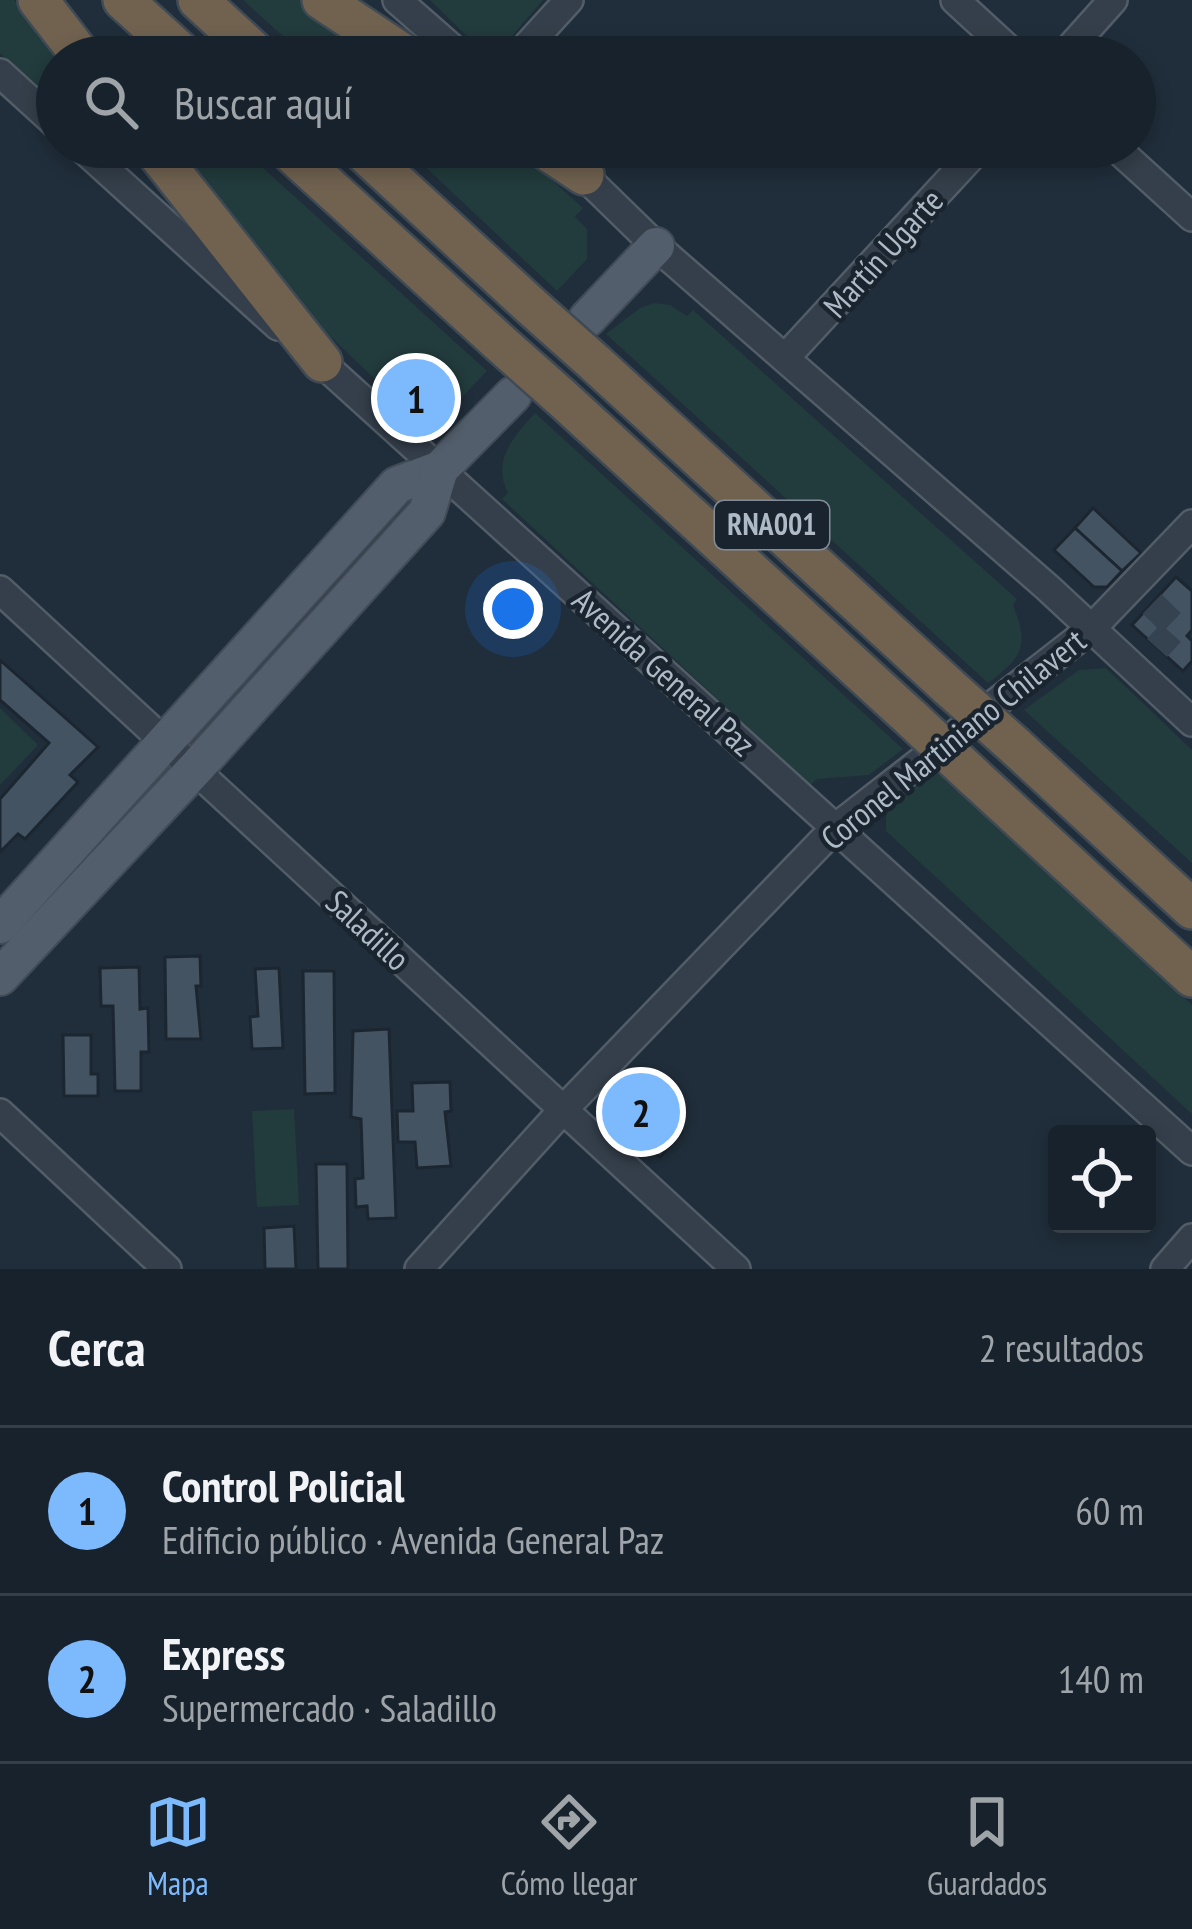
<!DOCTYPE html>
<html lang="es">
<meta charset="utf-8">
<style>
body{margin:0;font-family:"PT Sans Narrow",sans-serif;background:#212a34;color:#f1f3f6}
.controls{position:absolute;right:36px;bottom:36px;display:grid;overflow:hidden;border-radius:12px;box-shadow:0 6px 18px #0003}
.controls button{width:108px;height:108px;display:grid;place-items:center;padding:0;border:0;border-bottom:3px solid #363f48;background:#18222c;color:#f1f3f6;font:60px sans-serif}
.you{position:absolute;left:513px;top:609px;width:42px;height:42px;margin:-30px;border:9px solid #fff;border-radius:50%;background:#1a73e8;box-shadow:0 0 0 18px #1a73e833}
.badge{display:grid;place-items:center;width:78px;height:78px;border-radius:50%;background:#7dbafd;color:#111;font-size:39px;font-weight:700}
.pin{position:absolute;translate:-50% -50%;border:6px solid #fff;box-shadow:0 3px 12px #0006}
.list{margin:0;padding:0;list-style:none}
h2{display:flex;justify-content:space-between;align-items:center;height:156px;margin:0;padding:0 48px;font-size:51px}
h2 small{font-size:39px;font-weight:400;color:#9fa4a9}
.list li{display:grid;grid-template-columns:78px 1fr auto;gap:36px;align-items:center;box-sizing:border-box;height:168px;padding:0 48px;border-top:3px solid #363f48}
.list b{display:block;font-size:45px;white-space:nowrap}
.list p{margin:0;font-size:39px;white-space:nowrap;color:#9fa4a9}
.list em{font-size:39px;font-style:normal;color:#9fa4a9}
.icon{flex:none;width:66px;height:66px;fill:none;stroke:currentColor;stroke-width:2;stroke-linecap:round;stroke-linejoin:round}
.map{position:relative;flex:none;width:1192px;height:1269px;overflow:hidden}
.search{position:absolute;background:#18222c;box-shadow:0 6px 18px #0003;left:36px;right:36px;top:36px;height:132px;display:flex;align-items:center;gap:30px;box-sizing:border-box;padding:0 42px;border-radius:66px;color:#9fa4a9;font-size:45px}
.sheet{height:492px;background:#18222c}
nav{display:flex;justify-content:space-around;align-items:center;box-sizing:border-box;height:168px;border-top:3px solid #363f48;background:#18222c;font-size:33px;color:#9fa4a9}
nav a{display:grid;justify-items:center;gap:6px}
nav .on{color:#7dbafd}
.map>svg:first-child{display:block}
.green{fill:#223b3c}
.building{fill:#445362;stroke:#1b2631;stroke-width:3}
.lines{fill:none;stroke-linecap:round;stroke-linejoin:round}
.minor-tunnel{stroke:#354350;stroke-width:27;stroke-dasharray:27 14;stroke-linecap:butt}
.minor-casing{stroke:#525d68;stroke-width:32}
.major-casing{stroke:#404b57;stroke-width:40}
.highway-casing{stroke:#3f4a55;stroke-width:44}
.minor{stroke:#343f4b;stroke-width:27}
.major{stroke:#525e6b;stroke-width:36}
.highway{stroke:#716250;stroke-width:39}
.highway-bridge-casing{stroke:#3f4a55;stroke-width:44;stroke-linecap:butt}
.highway-bridge{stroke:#716250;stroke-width:39}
.labels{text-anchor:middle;stroke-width:9;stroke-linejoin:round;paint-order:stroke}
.shield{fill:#19242f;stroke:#828d99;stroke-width:3}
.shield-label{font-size:30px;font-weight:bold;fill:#afbac7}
.street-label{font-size:33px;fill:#afbac7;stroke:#19242f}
</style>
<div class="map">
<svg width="1192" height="1269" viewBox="0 0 1192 1269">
<rect width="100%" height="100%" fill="#202e3b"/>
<g class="green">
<path d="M 0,0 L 14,0 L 58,57 L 57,105 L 0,53 Z"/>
<path d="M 243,0 L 304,0 L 392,57 L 306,57 Z"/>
<path d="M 430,0 L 543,0 L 506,43 L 482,51 Z"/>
<path d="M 163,147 L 240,147 L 487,371 L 443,417 L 431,418 L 424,413 L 433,404 L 409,385 L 402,393 L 414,405 L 408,411 L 279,287 Z"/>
<path d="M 404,147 L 515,147 L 583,208 L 575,217 L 587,229 L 587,259 L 557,291 Z"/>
<path d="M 654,303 L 670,305 L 687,316 L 693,310 L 1017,599 L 1013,605 C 1030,647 1022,657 988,683 L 606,334 L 640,308 Z"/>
<path d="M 535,413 L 903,749 L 869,775 L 817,779 L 810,785 L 502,499 L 508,493 C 491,461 514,436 535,413 Z"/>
<path d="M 1106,668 L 1192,750 L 1192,863 L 1024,710 L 1079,670 Z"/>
<path d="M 0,708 L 38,745 L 0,785 Z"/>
<path d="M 934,769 L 1192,1005 L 1192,1114 L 886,831 L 886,805 Z"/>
<path d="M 294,1109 L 299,1205 L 257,1207 L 252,1111 Z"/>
</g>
<g class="building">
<path d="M 1093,508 L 1141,553 L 1122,571 L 1075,528 Z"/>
<path d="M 1075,528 L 1122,571 L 1107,587 L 1094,587 L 1054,550 Z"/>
<path d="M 1176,577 L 1192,591 L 1192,630 L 1187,636 L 1192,641 L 1192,661 L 1183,671 L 1132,625 Z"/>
<path d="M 0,660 L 98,747 L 70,775 L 78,782 L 25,839 L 18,834 L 0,852 L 0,799 L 49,743 L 0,700 Z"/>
<path d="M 200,956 L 201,986 L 196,986 L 201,1039 L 166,1039 L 165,957 Z"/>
<path d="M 139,967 L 140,1009 L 148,1008 L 149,1052 L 141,1052 L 141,1091 L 115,1091 L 113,1006 L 101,1006 L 100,968 Z"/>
<path d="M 279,968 L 283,1048 L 252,1049 L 250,1017 L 258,1016 L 255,969 Z"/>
<path d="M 303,971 L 334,971 L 335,1093 L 305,1094 Z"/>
<path d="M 389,1029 L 396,1218 L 368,1219 L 367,1206 L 356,1207 L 355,1179 L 363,1178 L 361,1119 L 351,1117 L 353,1031 Z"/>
<path d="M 63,1035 L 91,1035 L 91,1074 L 98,1074 L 98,1096 L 64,1096 Z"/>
<path d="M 450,1082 L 451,1111 L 445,1112 L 451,1166 L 417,1168 L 415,1142 L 398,1142 L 397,1111 L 413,1111 L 412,1083 Z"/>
<path d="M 633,1088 L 682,1132 L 660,1157 L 624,1124 L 623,1099 Z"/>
<path d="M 316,1164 L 347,1164 L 348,1269 L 318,1269 Z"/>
<path d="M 294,1226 L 296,1269 L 265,1269 L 264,1228 Z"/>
</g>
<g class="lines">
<path class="minor-tunnel" d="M 1152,604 L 1176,627 L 1157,648"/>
<defs>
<g id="minor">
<path d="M 397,0 L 462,57"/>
<path d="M 955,0 L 1017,57"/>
<path d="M 517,57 L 569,0"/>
<path d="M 1062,57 L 1113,0"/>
<path d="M 0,73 L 57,125"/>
<path d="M 81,147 L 278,326"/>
<path d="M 1115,147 L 1192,217"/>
<path d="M 574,166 L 656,246 L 1048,588 L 1192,722"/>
<path d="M 312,354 L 1192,1151"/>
<path d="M 785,358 L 980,147"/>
<path d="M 0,590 L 736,1269"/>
<path d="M 0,1113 L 167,1269"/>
<path d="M 419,1269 L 562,1111 L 834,829 L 1092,628 L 1192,524"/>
<path d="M 1165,1269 L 1192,1238"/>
</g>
<g id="major">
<path d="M 587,319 L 656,246"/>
<path d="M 0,925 L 397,485 L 440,469 L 513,395"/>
<path d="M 0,977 L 195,769 L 427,512 L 440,469"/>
</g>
<g id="highway">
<path d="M 38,0 L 82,57"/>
<path d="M 123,0 L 186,57"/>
<path d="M 198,0 L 260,57"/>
<path d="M 322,0 L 408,57"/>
<path d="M 152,147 L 322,362"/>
<path d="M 285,147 L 500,343"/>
<path d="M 358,147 L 532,307"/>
<path d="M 542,147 L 584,175"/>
<path d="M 595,363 L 950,688"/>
<path d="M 563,399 L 912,719"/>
<path d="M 1015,746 L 1192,909"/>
<path d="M 974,777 L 1192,977"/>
</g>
</defs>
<use href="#minor" class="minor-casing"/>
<use href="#major" class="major-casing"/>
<use href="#highway" class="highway-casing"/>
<use href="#minor" class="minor"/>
<use href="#major" class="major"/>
<use href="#highway" class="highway"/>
<defs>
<g id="highway-bridge">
<path d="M 532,307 L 595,363"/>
<path d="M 500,343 L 563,399"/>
<path d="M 950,688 L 1015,746"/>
<path d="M 912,719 L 974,777"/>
</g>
</defs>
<use href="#highway-bridge" class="highway-bridge-casing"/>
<use href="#highway-bridge" class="highway-bridge"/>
</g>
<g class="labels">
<rect class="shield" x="715" y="501" width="114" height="48" rx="9"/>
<g class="shield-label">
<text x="772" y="535">RNA001</text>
</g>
<g class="street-label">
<text transform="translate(883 253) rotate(-48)" y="12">Martín Ugarte</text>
<text transform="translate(664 672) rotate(42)" y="12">Avenida General Paz</text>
<text transform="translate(953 739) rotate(-39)" y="12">Coronel Martiniano Chilavert</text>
<text transform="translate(368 930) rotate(43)" y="12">Saladillo</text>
</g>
</g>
</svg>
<div class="controls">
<button><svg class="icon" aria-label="locate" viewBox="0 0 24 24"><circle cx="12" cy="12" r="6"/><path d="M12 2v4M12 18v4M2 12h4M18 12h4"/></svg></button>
</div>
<div class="you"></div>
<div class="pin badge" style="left:416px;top:398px">1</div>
<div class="pin badge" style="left:641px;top:1112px">2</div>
<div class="search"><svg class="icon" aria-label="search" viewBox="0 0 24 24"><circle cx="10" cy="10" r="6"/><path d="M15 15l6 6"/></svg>Buscar aquí</div>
</div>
<section class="sheet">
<h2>Cerca<small>2 resultados</small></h2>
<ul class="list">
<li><span class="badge">1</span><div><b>Control Policial</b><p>Edificio público · Avenida General Paz</p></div><em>60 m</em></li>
<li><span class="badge">2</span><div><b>Express</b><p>Supermercado · Saladillo</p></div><em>140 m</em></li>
</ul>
</section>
<nav>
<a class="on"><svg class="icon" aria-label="map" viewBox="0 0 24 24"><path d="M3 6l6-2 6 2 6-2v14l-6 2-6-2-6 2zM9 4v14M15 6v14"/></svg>Mapa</a>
<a><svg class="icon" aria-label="directions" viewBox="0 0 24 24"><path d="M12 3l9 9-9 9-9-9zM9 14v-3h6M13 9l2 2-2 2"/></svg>Cómo llegar</a>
<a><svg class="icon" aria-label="saved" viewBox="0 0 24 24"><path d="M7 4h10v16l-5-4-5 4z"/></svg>Guardados</a>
</nav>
